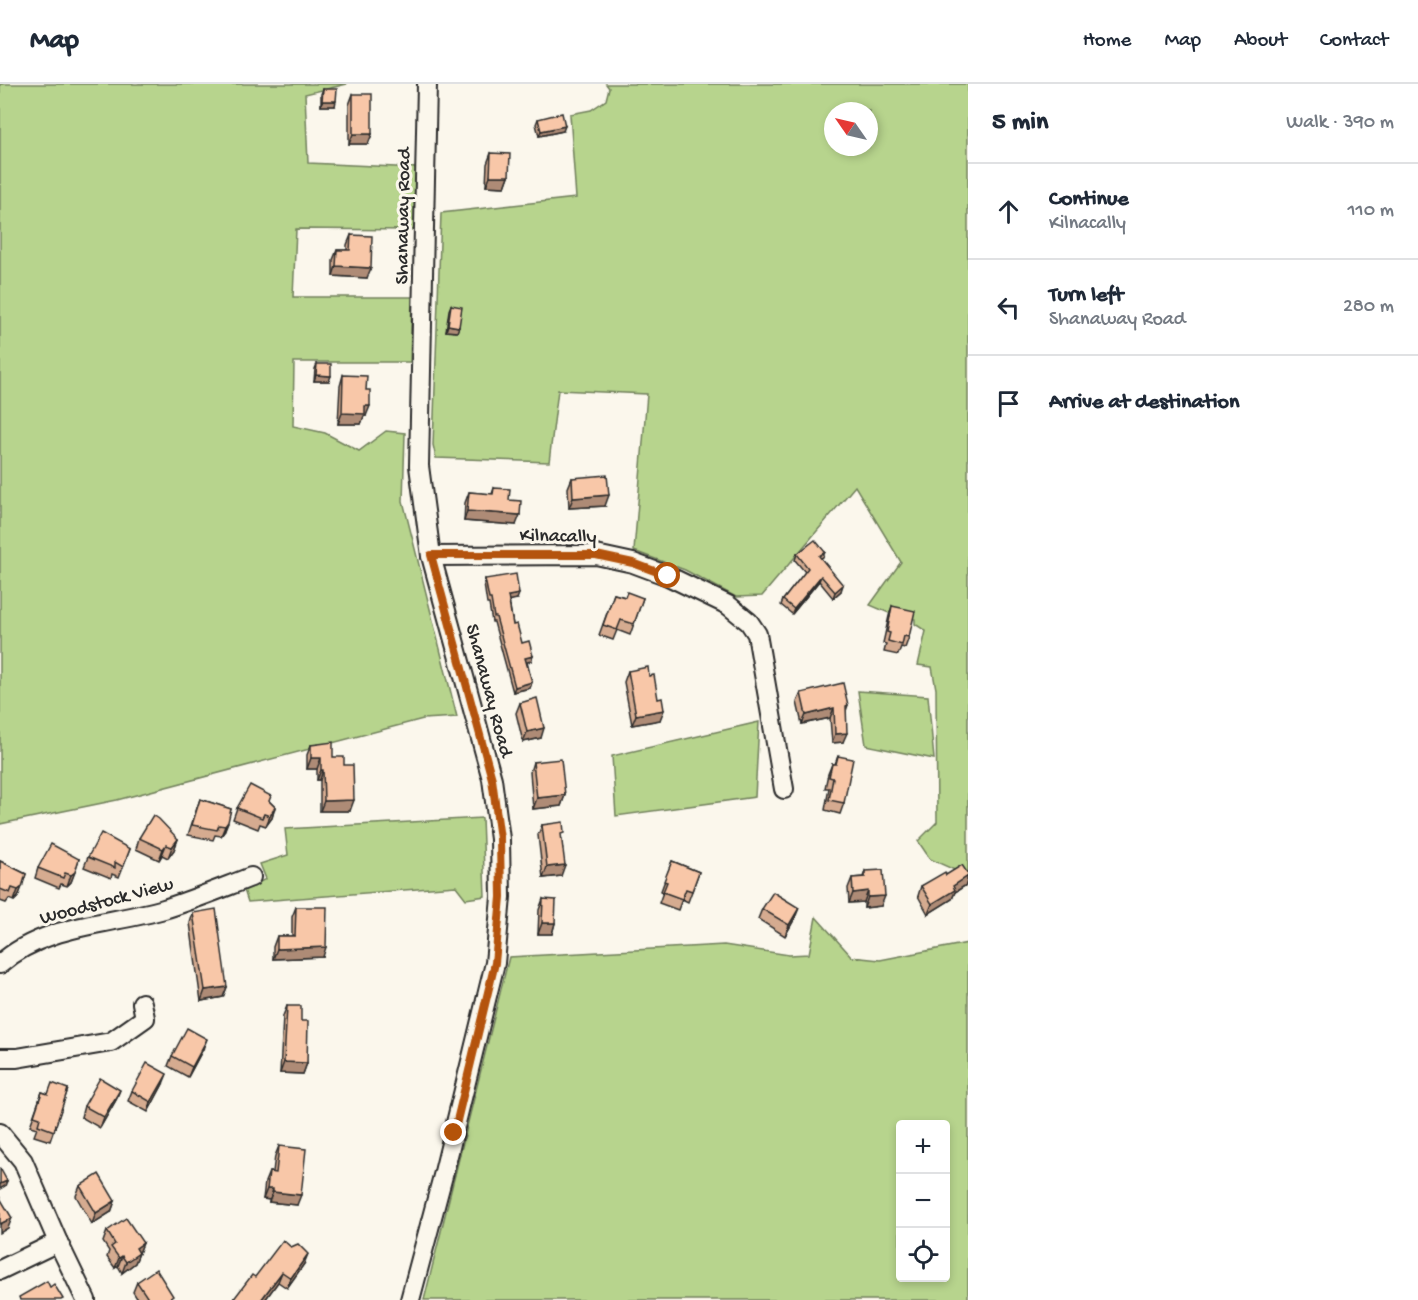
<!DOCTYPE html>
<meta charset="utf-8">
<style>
body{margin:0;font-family:"Gochi Hand",sans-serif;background:#f2f2f3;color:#1f2937}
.controls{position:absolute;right:18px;bottom:18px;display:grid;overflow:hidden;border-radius:6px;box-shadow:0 3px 9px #0003}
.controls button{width:54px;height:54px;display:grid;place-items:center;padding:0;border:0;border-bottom:2px solid #e0e1e3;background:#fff;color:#1f2937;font:30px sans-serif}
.compass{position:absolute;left:824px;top:18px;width:54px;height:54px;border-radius:50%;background:#fff;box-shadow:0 3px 9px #0003;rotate:304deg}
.stop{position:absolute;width:18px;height:18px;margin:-14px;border:4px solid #b45309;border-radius:50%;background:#fff}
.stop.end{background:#b45309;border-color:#fff;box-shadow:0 2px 6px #0008}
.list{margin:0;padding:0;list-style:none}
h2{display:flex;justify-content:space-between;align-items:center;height:78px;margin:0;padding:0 24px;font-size:26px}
h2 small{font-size:20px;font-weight:400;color:#747a83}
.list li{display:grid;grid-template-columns:39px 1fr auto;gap:18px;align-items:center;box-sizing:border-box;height:96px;padding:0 24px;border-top:2px solid #e0e1e3}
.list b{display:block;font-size:22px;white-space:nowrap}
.list p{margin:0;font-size:20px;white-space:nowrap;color:#747a83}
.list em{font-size:20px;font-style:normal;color:#747a83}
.icon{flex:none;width:33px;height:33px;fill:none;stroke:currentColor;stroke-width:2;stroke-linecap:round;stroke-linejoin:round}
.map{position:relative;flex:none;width:968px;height:1216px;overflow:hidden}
header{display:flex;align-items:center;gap:36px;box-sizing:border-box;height:84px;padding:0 30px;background:#fff;border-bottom:2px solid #e0e1e3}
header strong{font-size:28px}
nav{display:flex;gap:33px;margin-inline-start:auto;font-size:21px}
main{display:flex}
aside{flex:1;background:#fff}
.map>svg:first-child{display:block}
.green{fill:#b7d48d;stroke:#71805c;stroke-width:1.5;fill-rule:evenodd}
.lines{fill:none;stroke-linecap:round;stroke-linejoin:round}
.minor-casing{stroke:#2b2b2b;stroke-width:22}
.minor{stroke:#fbf7ec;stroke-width:18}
.wall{fill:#d5ab90;stroke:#2b2b2b;stroke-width:1.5}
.shaded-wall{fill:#ae8b76;stroke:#2b2b2b;stroke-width:1.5}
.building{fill:#f8c7a8;stroke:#2b2b2b;stroke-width:1.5}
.route{stroke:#b45309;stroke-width:8}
.labels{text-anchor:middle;stroke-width:6;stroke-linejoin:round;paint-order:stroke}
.street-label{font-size:20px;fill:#2b2b2b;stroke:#fbf7ec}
</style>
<header>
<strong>Map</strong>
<nav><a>Home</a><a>Map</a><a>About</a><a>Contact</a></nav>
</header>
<main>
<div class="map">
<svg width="968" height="1216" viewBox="0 0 968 1216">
<rect width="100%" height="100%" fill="#fbf7ec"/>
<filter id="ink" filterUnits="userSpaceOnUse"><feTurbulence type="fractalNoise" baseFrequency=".0167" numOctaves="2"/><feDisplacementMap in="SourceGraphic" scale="12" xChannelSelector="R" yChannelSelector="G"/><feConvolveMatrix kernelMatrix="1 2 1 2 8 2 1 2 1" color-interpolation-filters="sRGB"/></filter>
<g filter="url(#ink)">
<g class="green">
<path d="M 0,0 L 347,0 L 305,10 L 308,79 L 417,84 L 414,146 L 296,145 L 293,213 L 412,213 L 410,278 L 294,278 L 293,342 L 325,349 L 359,367 L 386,347 L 405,349 L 403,417 L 457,633 L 423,635 L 117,716 L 0,740 Z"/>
<path d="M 606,0 L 968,0 L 968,794 L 966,791 L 930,775 L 918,757 L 937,738 L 936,605 L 932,583 L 918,581 L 926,547 L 915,540 L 915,535 L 889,529 L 870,521 L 901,478 L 855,402 L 762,512 L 736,513 L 685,486 L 634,467 L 647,310 L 558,306 L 549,378 L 436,374 L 433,361 L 441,129 L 576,114 L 570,30 L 591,26 L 606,16 L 609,4 ZM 833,27 L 869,27 L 869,63 L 833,63 Z"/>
<path d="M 858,607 L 928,612 L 934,675 L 866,661 Z"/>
<path d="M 759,638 L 755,713 L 616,732 L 612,672 Z"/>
<path d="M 482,734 L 485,812 L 466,815 L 456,802 L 248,818 L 244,806 L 266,795 L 260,780 L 288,771 L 285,745 Z"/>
<path d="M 816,833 L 852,873 L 880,876 L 968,859 L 968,1216 L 424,1216 L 509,873 L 724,861 L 789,871 L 809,870 ZM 900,1040 L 946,1040 L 946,1194 L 900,1194 Z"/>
</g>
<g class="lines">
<defs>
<g id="minor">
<path d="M 431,472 L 596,471 L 633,479 L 668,492 L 728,521 L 749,538 L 757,550 L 784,705"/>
<path d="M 0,880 C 45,840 109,841 164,825 C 193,816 222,804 251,793"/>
<path d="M 0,974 L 17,974 L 111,958 L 145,934 L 142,919"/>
<path d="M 0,1049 L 23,1077 L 58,1158 L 86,1216"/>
<path d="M 0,1186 L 58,1158"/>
<path d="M 410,1216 L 444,1088 L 495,879 L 501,813 L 500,755 L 492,695 L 431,472 L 419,382 L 427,0"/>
</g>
</defs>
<use href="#minor" class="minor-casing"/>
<use href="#minor" class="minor"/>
</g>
<g class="wall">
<path d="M 323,5 L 335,22 L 321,22 L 321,10 Z"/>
<path d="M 353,10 L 372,50 L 368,60 L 349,60 L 349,21 Z"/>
<path d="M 538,35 L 563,47 L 539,52 L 536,40 Z"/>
<path d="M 491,69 L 509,92 L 505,103 L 486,102 L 487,80 Z"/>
<path d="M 351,151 L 367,194 L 333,192 L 333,176 L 337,166 L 347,166 L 347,161 Z"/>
<path d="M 451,221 L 457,248 L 446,247 L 449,226 Z"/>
<path d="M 317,280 L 329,297 L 314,297 L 315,285 Z"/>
<path d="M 343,291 L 366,332 L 364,332 L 361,340 L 338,340 L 340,302 Z"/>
<path d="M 572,394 L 605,422 L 569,424 L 568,404 Z"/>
<path d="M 494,404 L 516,441 L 464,437 L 465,419 L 469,408 L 492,410 Z"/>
<path d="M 825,468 L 823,473 L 821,474 L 841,507 L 833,514 L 819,497 L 792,530 L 781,521 L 783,516 L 805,488 L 795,476 L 797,470 Z"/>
<path d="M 485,495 L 517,515 L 509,516 L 513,541 L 522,559 L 533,572 L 531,577 L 527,578 L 532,598 L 530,604 L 513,608 L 494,538 L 492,538 L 489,520 L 487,520 L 484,500 Z"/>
<path d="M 614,510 L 625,513 L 643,514 L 630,551 L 617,546 L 613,556 L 599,551 Z"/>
<path d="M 892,522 L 909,553 L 905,564 L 901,563 L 898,571 L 884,568 L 886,560 L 883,559 L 889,532 Z"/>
<path d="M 628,587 L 649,592 L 660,636 L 632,641 L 624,598 Z"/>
<path d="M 801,609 L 848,621 L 846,627 L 843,658 L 832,659 L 830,634 L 802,640 L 797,618 Z"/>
<path d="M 520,619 L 541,654 L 523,658 L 516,629 Z"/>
<path d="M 311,661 L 333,673 L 344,681 L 350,727 L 320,727 L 320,696 L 317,696 L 317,685 L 307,685 L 307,671 Z"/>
<path d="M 838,672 L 844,719 L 840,730 L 825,726 L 829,704 L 825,704 L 828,690 L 832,680 L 835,680 Z"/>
<path d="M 533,678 L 565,711 L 561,722 L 533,725 L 530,688 Z"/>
<path d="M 200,715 L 231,725 L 224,748 L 221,752 L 215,751 L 213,756 L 188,751 Z"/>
<path d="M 269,717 L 275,723 L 272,734 L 266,742 L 260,740 L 258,745 L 233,735 L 237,724 Z"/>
<path d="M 542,741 L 562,755 L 561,792 L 543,794 L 538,751 Z"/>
<path d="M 139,754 L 178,755 L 174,766 L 168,774 L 162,771 L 159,776 L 136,765 Z"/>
<path d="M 130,765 L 119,793 L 112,790 L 111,794 L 84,783 L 88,773 Z"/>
<path d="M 79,775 L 71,798 L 67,802 L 61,800 L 59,804 L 35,794 L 38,784 Z"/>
<path d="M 0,777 L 26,790 L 18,813 L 14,817 L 9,815 L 6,819 L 0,817 Z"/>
<path d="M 672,777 L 699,788 L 688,818 L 682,815 L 678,826 L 659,819 L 663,808 L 661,807 Z"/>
<path d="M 865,787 L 881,822 L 864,824 L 864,818 L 849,819 L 848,804 L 852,794 L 863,793 Z"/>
<path d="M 946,791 L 966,801 L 955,808 L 952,815 L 928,830 L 918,812 L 921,802 Z"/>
<path d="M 543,815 L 555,839 L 552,850 L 538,850 L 539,826 Z"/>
<path d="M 296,823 L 323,873 L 273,875 L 273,863 L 277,852 L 292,852 L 292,833 Z"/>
<path d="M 762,825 L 795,834 L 785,852 L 758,835 Z"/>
<path d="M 193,829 L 227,903 L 223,913 L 201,917 L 190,839 Z"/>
<path d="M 287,922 L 301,937 L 307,979 L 303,990 L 280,989 L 283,932 Z"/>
<path d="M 203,965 L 188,993 L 168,982 L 172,972 Z"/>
<path d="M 163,1000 L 148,1028 L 128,1017 L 132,1007 Z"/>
<path d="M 68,1005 L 50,1057 L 34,1052 L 37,1044 L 30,1042 L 42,1008 L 48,1010 Z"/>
<path d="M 116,1016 L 100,1044 L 81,1033 L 84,1022 Z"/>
<path d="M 279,1062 L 297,1121 L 269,1118 L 270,1116 L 263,1115 L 265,1098 L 269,1088 L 273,1088 L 275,1072 Z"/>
<path d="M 80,1102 L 115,1117 L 111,1128 L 92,1140 L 76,1112 Z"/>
<path d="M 107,1147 L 143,1159 L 135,1179 L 122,1189 L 118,1182 L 115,1184 L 107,1173 L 109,1167 L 103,1158 Z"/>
<path d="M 304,1180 L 287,1204 L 278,1198 L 265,1216 L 233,1216 L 255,1193 Z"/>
<path d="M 137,1198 L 172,1216 L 138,1216 L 133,1208 Z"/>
</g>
<g class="shaded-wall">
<path d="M 322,17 L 336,17 L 335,22 L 321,22 Z"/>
<path d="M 565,42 L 563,47 L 539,52 L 541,47 Z"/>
<path d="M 353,50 L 372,50 L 368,60 L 349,60 Z"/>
<path d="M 490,92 L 509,92 L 505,103 L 486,102 Z"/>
<path d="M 336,182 L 371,184 L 367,194 L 333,192 Z"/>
<path d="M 448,241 L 459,243 L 457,248 L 446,247 Z"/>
<path d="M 316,291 L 331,292 L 329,297 L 314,297 Z"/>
<path d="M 365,322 L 370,322 L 366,332 L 364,332 L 361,340 L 338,340 L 342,329 Z"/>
<path d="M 609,411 L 605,422 L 569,424 L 573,414 Z"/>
<path d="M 467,427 L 520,431 L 516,441 L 464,437 Z"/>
<path d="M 821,492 L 819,497 L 792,530 L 794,525 Z"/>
<path d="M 843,501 L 841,507 L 833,514 L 835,508 Z"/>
<path d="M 519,510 L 517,515 L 506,517 L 508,512 Z"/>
<path d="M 533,572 L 531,577 L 524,579 L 525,574 Z"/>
<path d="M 532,598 L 530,604 L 513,608 L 515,603 Z"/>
<path d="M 834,624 L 830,634 L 802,640 L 806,631 Z"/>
<path d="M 664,626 L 660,636 L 632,641 L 636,631 Z"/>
<path d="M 544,644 L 541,654 L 523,658 L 527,648 Z"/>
<path d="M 847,649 L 843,658 L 832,659 L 835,650 Z"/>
<path d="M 311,674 L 321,674 L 317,685 L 307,685 Z"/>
<path d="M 321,686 L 323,686 L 320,696 L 317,696 Z"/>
<path d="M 565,711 L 561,722 L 533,725 L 537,714 Z"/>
<path d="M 354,716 L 350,727 L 320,727 L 324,717 Z"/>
<path d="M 275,723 L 272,734 L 266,742 L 270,732 Z"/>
<path d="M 228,738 L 224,748 L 221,752 L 225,742 Z"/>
<path d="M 178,755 L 174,766 L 168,774 L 172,763 Z"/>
<path d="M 166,761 L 162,771 L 159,776 L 163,765 Z"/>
<path d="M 565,781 L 561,792 L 543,794 L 547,783 Z"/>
<path d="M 75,788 L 71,798 L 67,802 L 71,791 Z"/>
<path d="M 968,792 L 966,801 L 955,808 L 952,815 L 928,830 L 932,820 L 953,802 Z"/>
<path d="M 22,803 L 18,813 L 14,817 L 18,806 Z"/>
<path d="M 868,807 L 864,818 L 849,819 L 853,809 Z"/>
<path d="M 885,812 L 881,822 L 864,824 L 868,813 Z"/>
<path d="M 799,824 L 795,834 L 785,852 L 789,841 Z"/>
<path d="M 542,839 L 555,839 L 552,850 L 538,850 Z"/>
<path d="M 326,863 L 323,873 L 273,875 L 277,865 Z"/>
<path d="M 227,903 L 223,913 L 201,917 L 205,906 Z"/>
<path d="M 207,955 L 203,965 L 188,993 L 192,983 Z"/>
<path d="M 284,978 L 307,979 L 303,990 L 280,989 Z"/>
<path d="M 167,990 L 163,1000 L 148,1028 L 151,1018 Z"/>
<path d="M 120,1006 L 116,1016 L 100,1044 L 104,1033 Z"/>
<path d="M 7,1097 L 5,1102 L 0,1105 L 0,1100 Z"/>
<path d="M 267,1105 L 273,1105 L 270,1116 L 263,1115 Z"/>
<path d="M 273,1108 L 301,1111 L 297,1121 L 269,1118 Z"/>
<path d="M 115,1117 L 111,1128 L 92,1140 L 96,1129 Z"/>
<path d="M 12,1134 L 8,1144 L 0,1149 L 0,1140 Z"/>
<path d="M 143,1159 L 135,1179 L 122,1189 L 126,1178 L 136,1164 Z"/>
<path d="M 308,1170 L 304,1180 L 287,1204 L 291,1194 Z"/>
<path d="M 122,1172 L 118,1182 L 115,1184 L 119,1174 Z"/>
<path d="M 282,1188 L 278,1198 L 265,1216 L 261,1216 Z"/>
</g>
<g class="building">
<path d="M 323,5 L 337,5 L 336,17 L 322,17 Z"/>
<rect x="353" y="10" width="19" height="40"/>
<path d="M 562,29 L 565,42 L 541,47 L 538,35 Z"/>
<path d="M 491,69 L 510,70 L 509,92 L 490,92 Z"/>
<path d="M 351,151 L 372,152 L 371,184 L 336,182 L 337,166 L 350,166 Z"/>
<path d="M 451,221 L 462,223 L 459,243 L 448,241 Z"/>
<path d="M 317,280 L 331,280 L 331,292 L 316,291 Z"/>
<path d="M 343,291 L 367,292 L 366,306 L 370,306 L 370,322 L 365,322 L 365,330 L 342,329 Z"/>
<path d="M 607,391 L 609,411 L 573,414 L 572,394 Z"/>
<path d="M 494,404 L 510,405 L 509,416 L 521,417 L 520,431 L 467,427 L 469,408 L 493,410 Z"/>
<path d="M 815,456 L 825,468 L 819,472 L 843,501 L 835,508 L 821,492 L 794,525 L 783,516 L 808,484 L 797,470 Z"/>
<path d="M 516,490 L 519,510 L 508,512 L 513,541 L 517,540 L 522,559 L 529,557 L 533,572 L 525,574 L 532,598 L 515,603 L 496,533 L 494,533 L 491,515 L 489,515 L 485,495 Z"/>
<path d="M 627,508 L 643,514 L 634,540 L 621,536 L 617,546 L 603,541 L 614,510 L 625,513 Z"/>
<path d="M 892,522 L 915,527 L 909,553 L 904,552 L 902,561 L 888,557 L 890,549 L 887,548 Z"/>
<path d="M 648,583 L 649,592 L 654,591 L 658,615 L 662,614 L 664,626 L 636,631 L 628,587 Z"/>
<path d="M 843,599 L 848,621 L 846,622 L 847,649 L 835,650 L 834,624 L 806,631 L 801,609 Z"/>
<path d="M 537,614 L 544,644 L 527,648 L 520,619 Z"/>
<path d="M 333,658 L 333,673 L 344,673 L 344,681 L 353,681 L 354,716 L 324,717 L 323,686 L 321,686 L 321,674 L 311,674 L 311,661 Z"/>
<path d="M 838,672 L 853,675 L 844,719 L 829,716 L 833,694 L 829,693 L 832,680 L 836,680 Z"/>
<path d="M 561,675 L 565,711 L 537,714 L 533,678 Z"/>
<path d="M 250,701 L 271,712 L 269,717 L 275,723 L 270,732 L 264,730 L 262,734 L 237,724 Z"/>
<path d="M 200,715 L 231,725 L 228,738 L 225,742 L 219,741 L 217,746 L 192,741 Z"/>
<path d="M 153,731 L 159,735 L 178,755 L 172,763 L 166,761 L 163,765 L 139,754 Z"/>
<path d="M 563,738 L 564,749 L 561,750 L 565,781 L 547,783 L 542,741 Z"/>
<path d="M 101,749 L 130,765 L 123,783 L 115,778 L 115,784 L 88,773 Z"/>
<path d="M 51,760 L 79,775 L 75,788 L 71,791 L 65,789 L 63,794 L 38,784 Z"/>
<path d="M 0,777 L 26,790 L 22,803 L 18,806 L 12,804 L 10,809 L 0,805 Z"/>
<path d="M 672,777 L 699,788 L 692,807 L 686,805 L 682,815 L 663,808 L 667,798 L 664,797 Z"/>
<path d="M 962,781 L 968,790 L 968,792 L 953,802 L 955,806 L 932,820 L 921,802 L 945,788 L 946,791 Z"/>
<path d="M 883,786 L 885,812 L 868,813 L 868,807 L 853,809 L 852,794 L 865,793 L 865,787 Z"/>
<path d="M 773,808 L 799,824 L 789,841 L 762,825 Z"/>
<path d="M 543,815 L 556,816 L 555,839 L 542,839 Z"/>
<path d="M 296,823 L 327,823 L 326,863 L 277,865 L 277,852 L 295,852 Z"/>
<path d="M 216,825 L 227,903 L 205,906 L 193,829 Z"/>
<path d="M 287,922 L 301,922 L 301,937 L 308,937 L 307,979 L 284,978 Z"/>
<path d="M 187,944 L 207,955 L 192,983 L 172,972 Z"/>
<path d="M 147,979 L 167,990 L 151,1018 L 132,1007 Z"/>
<path d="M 100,994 L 120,1006 L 104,1033 L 84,1022 Z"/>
<path d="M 52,999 L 68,1005 L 54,1047 L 38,1041 L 40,1034 L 34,1032 L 42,1008 L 48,1010 Z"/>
<path d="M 279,1062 L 306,1065 L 301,1111 L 273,1108 L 273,1105 L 267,1105 L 269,1088 L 276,1089 Z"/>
<path d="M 0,1084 L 7,1097 L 0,1100 Z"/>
<path d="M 99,1090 L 115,1117 L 96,1129 L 80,1102 Z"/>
<path d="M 0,1114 L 12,1134 L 0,1140 Z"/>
<path d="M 126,1134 L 143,1159 L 136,1164 L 139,1169 L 126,1178 L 122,1172 L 119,1174 L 111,1163 L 115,1160 L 107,1147 Z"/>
<path d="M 283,1156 L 291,1163 L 298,1160 L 308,1170 L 291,1194 L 282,1188 L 261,1216 L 233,1216 L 252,1191 L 255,1193 Z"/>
<path d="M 156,1185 L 173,1212 L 167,1216 L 149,1216 L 137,1198 Z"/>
<path d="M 47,1197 L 50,1203 L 54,1200 L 63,1215 L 61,1216 L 20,1216 L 19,1213 Z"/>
</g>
</g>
<g class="lines" filter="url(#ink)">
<path class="route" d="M 454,1049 L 495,879 L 501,813 L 500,755 L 492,695 L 431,471 L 596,471 L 633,479 L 668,492"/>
</g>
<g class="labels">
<g class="street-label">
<text transform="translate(401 132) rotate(-89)" y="7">Shanaway Road</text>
<text transform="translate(558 450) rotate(1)" y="7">Kilnacally</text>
<text transform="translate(491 606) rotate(75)" y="7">Shanaway Road</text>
<text transform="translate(106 815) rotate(-15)" y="7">Woodstock View</text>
</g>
</g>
</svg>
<div class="controls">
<button>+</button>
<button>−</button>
<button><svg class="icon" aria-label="locate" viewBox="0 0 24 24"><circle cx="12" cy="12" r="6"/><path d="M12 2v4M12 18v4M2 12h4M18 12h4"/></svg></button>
</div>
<svg class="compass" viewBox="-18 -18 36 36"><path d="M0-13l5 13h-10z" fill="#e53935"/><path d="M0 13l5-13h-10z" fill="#747a83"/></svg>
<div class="stop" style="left:668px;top:492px"></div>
<div class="stop end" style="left:454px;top:1049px"></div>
</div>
<aside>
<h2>5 min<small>Walk · 390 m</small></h2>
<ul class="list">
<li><svg class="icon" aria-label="ahead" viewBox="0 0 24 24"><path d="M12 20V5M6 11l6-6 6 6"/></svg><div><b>Continue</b><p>Kilnacally</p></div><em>110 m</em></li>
<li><svg class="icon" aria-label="left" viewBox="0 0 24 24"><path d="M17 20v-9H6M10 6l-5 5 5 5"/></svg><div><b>Turn left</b><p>Shanaway Road</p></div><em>280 m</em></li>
<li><svg class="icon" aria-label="arrive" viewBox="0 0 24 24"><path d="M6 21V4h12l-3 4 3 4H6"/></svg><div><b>Arrive at destination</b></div></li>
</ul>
</aside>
</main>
